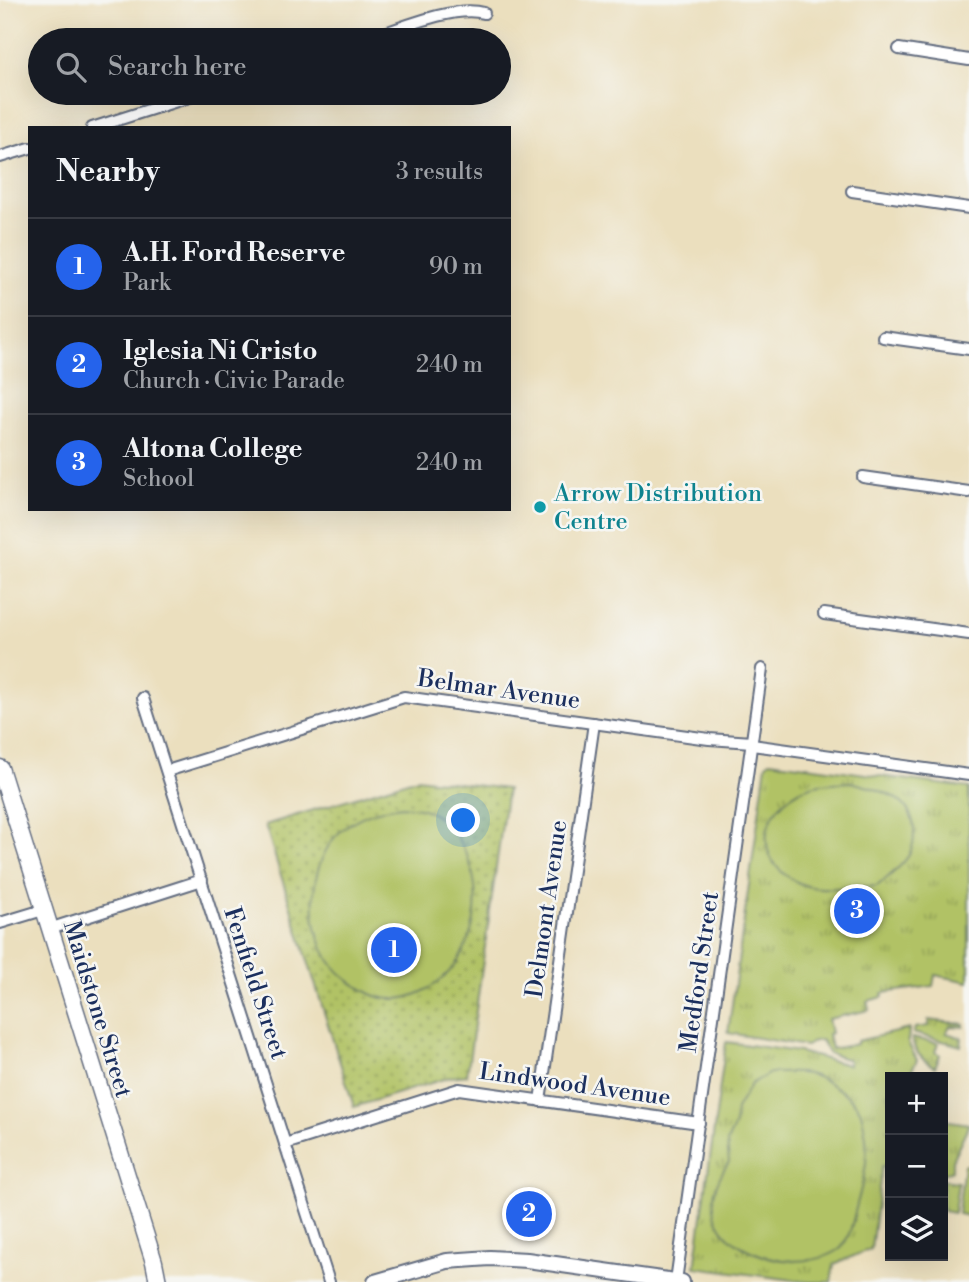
<!DOCTYPE html>
<meta charset="utf-8">
<style>
body{margin:0;font-family:"Libre Bodoni",serif;background:#242831;color:#f1f3f6}
.controls{position:absolute;right:21px;bottom:21px;display:grid;overflow:hidden;border-radius:0px;box-shadow:0 7px 28px #0002}
.controls button{width:63px;height:63px;display:grid;place-items:center;padding:0;border:0;border-bottom:2px solid #363941;background:#171b24;color:#f1f3f6;font:35px sans-serif}
.you{position:absolute;left:464px;top:821px;width:24px;height:24px;margin:-18px;border:5px solid #fff;border-radius:50%;background:#1a73e8;box-shadow:0 0 0 10px #1a73e833}
.badge{display:grid;place-items:center;width:46px;height:46px;border-radius:50%;background:#2563eb;color:#fff;font-size:23px;font-weight:700}
.pin{position:absolute;translate:-50% -50%;border:4px solid #fff;box-shadow:0 2px 7px #0006}
.list{margin:0;padding:0;list-style:none}
h2{display:flex;justify-content:space-between;align-items:center;height:91px;margin:0;padding:0 28px;font-size:30px}
h2 small{font-size:23px;font-weight:400;color:#9ea1a6}
.list li{display:grid;grid-template-columns:46px 1fr auto;gap:21px;align-items:center;box-sizing:border-box;height:98px;padding:0 28px;border-top:2px solid #363941}
.list b{display:block;font-size:26px;white-space:nowrap}
.list p{margin:0;font-size:23px;white-space:nowrap;color:#9ea1a6}
.list em{font-size:23px;font-style:normal;color:#9ea1a6}
.icon{flex:none;width:38px;height:38px;fill:none;stroke:currentColor;stroke-width:2;stroke-linecap:round;stroke-linejoin:round}
.map{position:relative;flex:none;width:969px;height:1282px;overflow:hidden}
.search{position:absolute;background:#171b24;box-shadow:0 7px 28px #0002;left:28px;top:28px;width:483px;height:77px;display:flex;align-items:center;gap:18px;box-sizing:border-box;padding:0 24px;border-radius:38px;color:#9ea1a6;font-size:26px}
.panel{position:absolute;background:#171b24;box-shadow:0 7px 28px #0002;left:28px;top:126px;width:483px;height:385px;border-radius:0px}
.map>svg:first-child{display:block}
.grass{fill:url(#grass-tufts);stroke:#667862;stroke-width:2}
.park{fill:url(#park-dots);stroke:#667862;stroke-width:2}
.pitch{fill:#b1c265;stroke:#667862;stroke-width:2}
.lines{fill:none;stroke-linecap:round;stroke-linejoin:round}
.minor-casing{stroke:#646d80;stroke-width:14}
.tertiary-casing{stroke:#646d80;stroke-width:18}
.secondary-casing{stroke:#646d80;stroke-width:19}
.minor{stroke:#fff;stroke-width:10}
.tertiary{stroke:#fff;stroke-width:14}
.secondary{stroke:#fff;stroke-width:16}
.culture-dot{fill:#0f9aa8;stroke:#f6f6f2;stroke-width:2.5}
.labels{text-anchor:middle;stroke-width:5;stroke-linejoin:round;paint-order:stroke}
.culture-label{font-size:24px;fill:#0d838f;stroke:#f6f6f2;text-anchor:start}
.street-label{font-size:24px;fill:#1b2f5e;stroke:#f6f6f2}
</style>
<div class="map">
<svg width="969" height="1282" viewBox="0 0 969 1282">
<defs>
<pattern id="grass-tufts" width="24" height="20" patternUnits="userSpaceOnUse" patternTransform="scale(1.75)"><rect width="24" height="20" fill="#b1c265"/><path d="M3 7l-1-3M5 7V3M7 7l1-3M15 17l-1-3M17 17v-4M19 17l1-3" fill="none" stroke="#8f9e56"/></pattern>
<pattern id="park-dots" width="8" height="8" patternUnits="userSpaceOnUse" patternTransform="scale(1.75)"><rect width="8" height="8" fill="#b1c265"/><path d="M2 2h.1M6 6h.1" fill="none" stroke="#8f9e56" stroke-width="1.8" stroke-linecap="round"/></pattern>
</defs>
<rect width="100%" height="100%" fill="#f6f6f2"/>
<filter id="ink" filterUnits="userSpaceOnUse"><feTurbulence type="fractalNoise" baseFrequency=".0143" numOctaves="2"/><feDisplacementMap in="SourceGraphic" scale="14" xChannelSelector="R" yChannelSelector="G"/><feConvolveMatrix kernelMatrix="1 2 1 2 8 2 1 2 1" color-interpolation-filters="sRGB"/></filter>
<filter id="wash" filterUnits="userSpaceOnUse"><feTurbulence type="fractalNoise" baseFrequency=".00686" numOctaves="4" result="noise"/><feDisplacementMap in="SourceGraphic" scale="28" xChannelSelector="R" yChannelSelector="G"/><feGaussianBlur stdDeviation="1.57" result="paint"/><feColorMatrix in="noise" values="0 0 0 0 0 0 0 0 0 0 0 0 0 0 0 0 0 1.4 0 .05"/><feComposite in="paint" operator="in"/></filter>
<g filter="url(#wash)">
<rect width="100%" height="100%" fill="#ebdfbe"/>
<g class="grass">
<path d="M 770,761 L 969,788 L 969,982 L 935,975 L 933,986 L 882,993 L 883,997 L 867,1001 L 869,1010 L 828,1019 L 831,1033 L 828,1034 L 831,1049 L 857,1044 L 857,1041 L 909,1029 L 908,1043 L 917,1060 L 908,1077 L 890,1077 L 890,1167 L 882,1166 L 871,1249 L 834,1264 L 831,1282 L 808,1282 L 695,1267 L 726,1042 L 799,1052 L 848,1065 L 849,1060 L 828,1053 L 821,1040 L 814,1041 L 806,1046 L 728,1033 L 766,764 Z"/>
<path d="M 928,1020 L 964,1024 L 964,1027 L 950,1026 L 946,1033 L 962,1038 L 961,1046 L 913,1033 L 915,1028 L 928,1026 Z"/>
<path d="M 912,1038 L 938,1043 L 935,1052 L 940,1055 L 935,1067 C 923,1061 914,1052 912,1038 Z"/>
<path d="M 943,1120 L 969,1124 L 952,1160 L 952,1170 L 943,1174 Z"/>
<path d="M 943,1180 L 958,1182 L 954,1213 L 943,1211 Z"/>
</g>
<path class="park" d="M 417,778 L 507,789 L 467,1075 L 450,1077 L 354,1107 L 265,825 Z"/>
<g class="pitch">
<path d="M 851,782 C 877,789 911,796 914,828 C 914,838 914,846 909,855 C 902,867 888,877 877,886 C 861,887 821,891 807,886 C 756,870 753,816 799,791 C 815,782 834,783 851,782 Z"/>
<path d="M 402,806 C 409,807 417,807 423,809 C 436,814 449,825 456,836 C 491,884 479,965 422,992 C 404,1000 389,1002 371,994 C 354,985 341,977 330,961 C 304,924 308,853 348,825 C 365,813 382,809 402,806 Z"/>
<path d="M 770,1073 C 782,1073 796,1072 808,1074 C 823,1077 852,1096 860,1110 C 862,1114 863,1121 864,1125 C 870,1155 865,1175 857,1204 C 853,1219 851,1237 840,1249 C 793,1282 671,1243 729,1162 L 727,1142 L 735,1125 L 736,1109 L 751,1084 Z"/>
<path d="M 964,1165 L 969,1165 L 969,1216 L 958,1214 Z"/>
</g>
</g>
<g filter="url(#ink)">
<g class="lines">
<defs>
<g id="minor">
<path d="M 365,40 C 396,30 454,4 484,13"/>
<path d="M 899,49 L 969,60"/>
<path d="M 92,128 L 202,93"/>
<path d="M 0,157 L 30,148"/>
<path d="M 852,191 L 969,208"/>
<path d="M 883,337 L 969,349"/>
<path d="M 863,477 L 969,492"/>
<path d="M 824,614 L 969,634"/>
<path d="M 143,698 L 329,1282"/>
<path d="M 752,745 L 969,775"/>
<path d="M 167,771 L 404,697 L 709,739 L 752,742"/>
<path d="M 0,923 L 43,910"/>
<path d="M 49,929 L 202,880"/>
<path d="M 540,1101 L 594,723"/>
<path d="M 285,1144 L 459,1089 L 699,1123"/>
<path d="M 676,1281 L 762,669"/>
</g>
<path id="tertiary" d="M 375,1282 L 447,1261 L 490,1258 L 527,1260 L 682,1282"/>
<path id="secondary" d="M 0,768 L 154,1262 L 158,1282"/>
</defs>
<use href="#minor" class="minor-casing"/>
<use href="#tertiary" class="tertiary-casing"/>
<use href="#secondary" class="secondary-casing"/>
<use href="#minor" class="minor"/>
<use href="#tertiary" class="tertiary"/>
<use href="#secondary" class="secondary"/>
</g>
</g>
<circle class="culture-dot" cx="540" cy="507" r="7"/>
<g class="labels">
<g class="culture-label">
<text x="554" y="501">Arrow Distribution<tspan x="554" dy="28">Centre</tspan></text>
</g>
<g class="street-label">
<text transform="translate(499 689) rotate(8)" y="8">Belmar Avenue</text>
<text transform="translate(546 909) rotate(-82)" y="8">Delmont Avenue</text>
<text transform="translate(699 972) rotate(-82)" y="8">Medford Street</text>
<text transform="translate(256 983) rotate(72)" y="8">Fenfield Street</text>
<text transform="translate(98 1009) rotate(73)" y="8">Maidstone Street</text>
<text transform="translate(575 1084) rotate(8)" y="8">Lindwood Avenue</text>
</g>
</g>
</svg>
<div class="controls">
<button>+</button>
<button>−</button>
<button><svg class="icon" aria-label="layers" viewBox="0 0 24 24"><path d="M12 4l9 5-9 5-9-5zM3 14l9 5 9-5"/></svg></button>
</div>
<div class="you"></div>
<div class="pin badge" style="left:394px;top:950px">1</div>
<div class="pin badge" style="left:529px;top:1214px">2</div>
<div class="pin badge" style="left:857px;top:911px">3</div>
<div class="search"><svg class="icon" aria-label="search" viewBox="0 0 24 24"><circle cx="10" cy="10" r="6"/><path d="M15 15l6 6"/></svg>Search here</div>
<section class="panel">
<h2>Nearby<small>3 results</small></h2>
<ul class="list">
<li><span class="badge">1</span><div><b>A.H. Ford Reserve</b><p>Park</p></div><em>90 m</em></li>
<li><span class="badge">2</span><div><b>Iglesia Ni Cristo</b><p>Church · Civic Parade</p></div><em>240 m</em></li>
<li><span class="badge">3</span><div><b>Altona College</b><p>School</p></div><em>240 m</em></li>
</ul>
</section>
</div>
